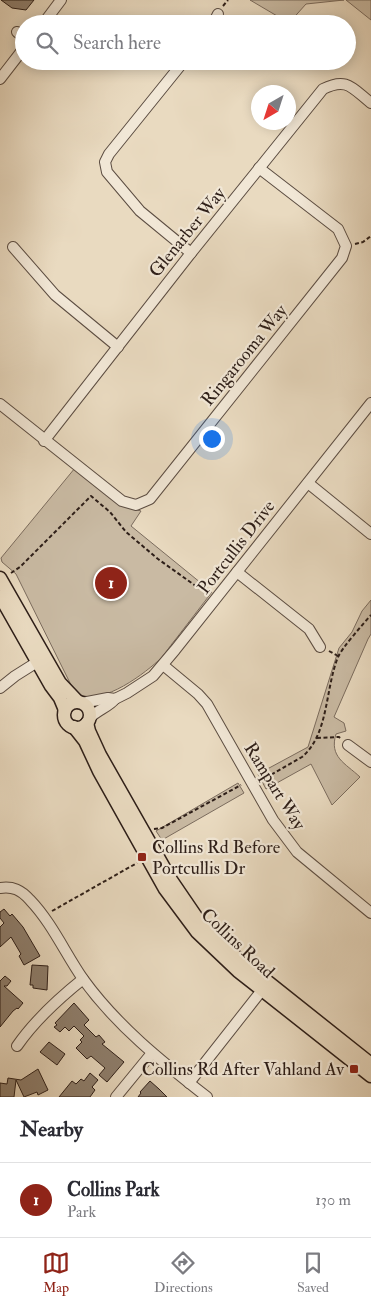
<!DOCTYPE html>
<style>
body{margin:0;font-family:"IM FELL Double Pica",serif;background:#f2f2f3;color:#2b2b33}
.compass{position:absolute;left:251px;top:85px;width:45px;height:45px;border-radius:50%;background:#fff;box-shadow:0 2px 12px #0003;rotate:219deg}
.you{position:absolute;left:211px;top:438px;width:18px;height:18px;margin:-12px;border:4px solid #fff;border-radius:50%;background:#1a73e8;box-shadow:0 0 0 8px #1a73e833}
.badge{display:grid;place-items:center;width:32px;height:32px;border-radius:50%;background:#8f2418;color:#fff;font-size:16px;font-weight:700}
.pin{position:absolute;translate:-50% -50%;border:2px solid #fff;box-shadow:0 1px 5px #0006}
.list{margin:0;padding:0;list-style:none}
h2{display:flex;justify-content:space-between;align-items:center;height:65px;margin:0;padding:0 20px;font-size:21px}
h2 small{font-size:16px;font-weight:400;color:#7c7c81}
.list li{display:grid;grid-template-columns:32px 1fr auto;gap:15px;align-items:center;box-sizing:border-box;height:75px;padding:0 20px;border-top:1px solid #e1e1e2}
.list b{display:block;font-size:19px;white-space:nowrap}
.list p{margin:0;font-size:16px;white-space:nowrap;color:#7c7c81}
.list em{font-size:16px;font-style:normal;color:#7c7c81}
.icon{flex:none;width:28px;height:28px;fill:none;stroke:currentColor;stroke-width:2;stroke-linecap:round;stroke-linejoin:round}
.map{position:relative;flex:none;width:371px;height:1097px;overflow:hidden}
.search{position:absolute;background:#fff;box-shadow:0 2px 12px #0003;left:15px;right:15px;top:15px;height:55px;display:flex;align-items:center;gap:12px;box-sizing:border-box;padding:0 18px;border-radius:28px;color:#7c7c81;font-size:19px}
.sheet{height:140px;background:#fff}
nav{display:flex;justify-content:space-around;align-items:center;box-sizing:border-box;height:70px;border-top:1px solid #e1e1e2;background:#fff;font-size:14px;color:#7c7c81}
nav a{display:grid;justify-items:center;gap:2px}
nav .on{color:#8f2418}
.map>svg:first-child{display:block}
.green{fill:#c9baa3;stroke:#7b6c5e}
.building{fill:#8f806f;stroke:#2d1e18}
.lines{fill:none;stroke-linecap:round;stroke-linejoin:round}
.minor-casing{stroke:#5c4d42;stroke-width:12}
.major-casing{stroke:#2d1e18;stroke-width:15}
.path{stroke:#2d1e18;stroke-width:2;stroke-dasharray:4 2.5;stroke-linecap:butt}
.minor{stroke:#f1e7d6;stroke-width:10}
.major{stroke:#e9dac0;stroke-width:12}
.poi-dot{fill:#8f2418;stroke:#f1e7d6;stroke-width:2}
.labels{text-anchor:middle;stroke-width:4.5;stroke-linejoin:round;paint-order:stroke}
.street-label{font-size:18px;fill:#2d1e18;stroke:#f1e7d6}
.poi-label{font-size:18px;fill:#2d1e18;stroke:#f1e7d6;text-anchor:start}
</style>
<div class="map">
<svg width="371" height="1097" viewBox="0 0 371 1097">
<rect width="100%" height="100%" fill="#e9dac0"/>
<filter id="stains"><feTurbulence type="fractalNoise" baseFrequency=".004" numOctaves="4"/><feColorMatrix values="0 0 0 0 .2 0 0 0 0 .09 0 0 0 0 .02 0 0 0 .5 -.17"/></filter>
<radialGradient id="worn" r=".72"><stop offset=".6" stop-color="#630" stop-opacity="0"/><stop offset="1" stop-color="#630" stop-opacity=".3"/></radialGradient>
<g class="green">
<path d="M 250,0 L 344,0 L 306,4 L 289,23 Z"/>
<path d="M 346,0 L 371,0 L 371,20 Z"/>
<path d="M 75,468 L 120,505 L 141,511 L 131,526 L 212,592 C 200,608 187,624 175,640 C 169,647 164,656 158,661 C 140,677 96,710 74,691 L 16,574 L 2,562 L 1,558 Z"/>
<path d="M 371,600 L 371,634 L 368,639 L 334,717 L 344,723 L 346,731 L 336,734 C 329,757 345,763 360,777 L 332,805 L 311,764 L 266,789 L 258,774 L 308,747 L 339,648 L 352,632 L 362,611 Z"/>
<path d="M 238,783 L 244,793 L 162,840 L 156,831 Z"/>
</g>
<g class="building">
<path d="M 1,0 L 34,0 L 26,10 L 12,8 Z"/>
<path d="M 4,909 L 10,916 L 12,914 L 23,927 L 40,956 L 24,965 L 19,956 L 21,954 L 11,937 L 0,947 L 0,927 L 4,923 L 0,918 L 0,912 Z"/>
<path d="M 32,965 L 48,966 L 47,990 L 33,988 L 33,985 L 30,985 Z"/>
<path d="M 5,976 L 11,981 L 7,986 L 4,986 L 23,1003 L 18,1009 L 17,1008 L 13,1011 L 0,1027 L 0,981 Z"/>
<path d="M 74,1003 L 89,1020 L 84,1025 L 96,1037 L 99,1035 L 105,1042 L 102,1044 L 124,1062 L 107,1082 L 99,1075 L 105,1068 L 91,1056 L 87,1059 L 76,1048 L 82,1042 L 80,1040 L 84,1036 L 74,1026 L 69,1031 L 65,1027 L 60,1032 L 54,1027 L 57,1025 L 55,1023 Z"/>
<path d="M 49,1042 L 65,1054 L 57,1065 L 40,1052 Z"/>
<path d="M 38,1069 L 48,1090 L 38,1095 L 37,1092 L 24,1097 L 16,1080 L 14,1097 L 0,1097 L 0,1083 L 7,1084 L 8,1078 L 21,1080 Z"/>
<path d="M 90,1073 L 98,1080 L 92,1087 L 95,1090 L 90,1097 L 59,1097 L 72,1081 L 76,1084 L 81,1079 L 84,1081 Z"/>
<path d="M 150,1081 L 159,1089 L 167,1097 L 138,1097 L 141,1093 L 140,1092 Z"/>
</g>
<g class="lines">
<defs>
<g id="minor">
<path d="M 43,24 L 61,0"/>
<path d="M 213,24 L 218,14"/>
<path d="M 17,32 L 24,37"/>
<path d="M 184,61 L 109,154 L 105,162 L 107,172 L 140,211 L 191,253"/>
<path d="M 0,79 L 24,48"/>
<path d="M 13,247 L 55,295 L 118,347"/>
<path d="M 0,404 L 122,501 L 136,505 L 150,499 L 342,258 L 346,246 L 338,229 L 259,168"/>
<path d="M 44,441 L 191,253 L 323,89 C 347,77 352,88 371,103"/>
<path d="M 308,483 L 371,534"/>
<path d="M 237,572 L 309,629 L 320,647"/>
<path d="M 163,665 L 198,694 L 207,704 L 273,820 L 297,852 L 371,913"/>
<path d="M 0,688 L 15,676 L 42,659"/>
<path d="M 82,703 L 108,698 L 115,699 L 127,693 L 153,676 L 175,650 L 371,403"/>
<path d="M 90,718 C 97,710 109,707 115,699"/>
<path d="M 348,745 L 371,762"/>
<path d="M 0,888 C 13,886 21,890 30,900 C 52,923 65,953 83,979 C 117,1026 161,1061 207,1097"/>
<path d="M 17,1046 C 35,1020 58,999 83,979"/>
<path d="M 189,1083 L 266,985"/>
<path d="M 116,1097 L 152,1053"/>
</g>
<g id="major">
<path d="M 0,578 L 60,683 L 78,702"/>
<path d="M 0,596 L 51,686 L 60,698 L 65,710"/>
<circle cx="77" cy="715" r="13"/>
<path d="M 87,723 L 89,731 L 100,755 L 171,880 L 199,921 L 229,951 L 371,1064"/>
<path d="M 74,727 L 85,741 L 99,771 L 165,889 L 197,932 L 238,971 L 371,1076"/>
</g>
</defs>
<use href="#minor" class="minor-casing"/>
<use href="#major" class="major-casing"/>
<g class="path">
<path d="M 223,6 L 228,0"/>
<path d="M 355,244 L 363,242 L 371,236"/>
<path d="M 11,573 L 20,567 L 91,496 L 110,512 L 126,532 L 158,559 L 200,589"/>
<path d="M 329,651 L 338,656"/>
<path d="M 317,738 L 339,737 L 341,739"/>
<path d="M 260,781 L 302,757 C 329,734 325,689 338,657 C 342,648 363,624 371,615"/>
<path d="M 154,829 L 162,828 L 241,785"/>
<path d="M 52,911 L 137,863"/>
</g>
<use href="#minor" class="minor"/>
<use href="#major" class="major"/>
</g>
<g class="poi-dot">
<rect x="137" y="852" width="10" height="10" rx="2.5"/>
<rect x="349" y="1064" width="10" height="10" rx="2.5"/>
</g>
<g class="labels">
<g class="street-label">
<text transform="translate(187 232) rotate(-51)" y="6">Glenarber Way</text>
<text transform="translate(244 355) rotate(-51)" y="6">Ringarooma Way</text>
<text transform="translate(236 547) rotate(-52)" y="6">Portcullis Drive</text>
<text transform="translate(275 786) rotate(58)" y="6">Rampart Way</text>
<text transform="translate(238 943) rotate(43)" y="6">Collins Road</text>
</g>
<g class="poi-label">
<text x="152" y="853">Collins Rd Before<tspan x="152" dy="21">Portcullis Dr</tspan></text>
<text x="344" y="1075" text-anchor="end">Collins Rd After Vahland Av</text>
</g>
</g>
<rect width="100%" height="100%" filter="url(#stains)"/>
<rect width="100%" height="100%" fill="url(#worn)"/>
</svg>
<svg class="compass" viewBox="-18 -18 36 36"><path d="M0-13l5 13h-10z" fill="#e53935"/><path d="M0 13l5-13h-10z" fill="#7c7c81"/></svg>
<div class="you"></div>
<div class="pin badge" style="left:111px;top:583px">1</div>
<div class="search"><svg class="icon" aria-label="search" viewBox="0 0 24 24"><circle cx="10" cy="10" r="6"/><path d="M15 15l6 6"/></svg>Search here</div>
</div>
<section class="sheet">
<h2>Nearby<small></small></h2>
<ul class="list">
<li><span class="badge">1</span><div><b>Collins Park</b><p>Park</p></div><em>130 m</em></li>
</ul>
</section>
<nav>
<a class="on"><svg class="icon" aria-label="map" viewBox="0 0 24 24"><path d="M3 6l6-2 6 2 6-2v14l-6 2-6-2-6 2zM9 4v14M15 6v14"/></svg>Map</a>
<a><svg class="icon" aria-label="directions" viewBox="0 0 24 24"><path d="M12 3l9 9-9 9-9-9zM9 14v-3h6M13 9l2 2-2 2"/></svg>Directions</a>
<a><svg class="icon" aria-label="saved" viewBox="0 0 24 24"><path d="M7 4h10v16l-5-4-5 4z"/></svg>Saved</a>
</nav>
